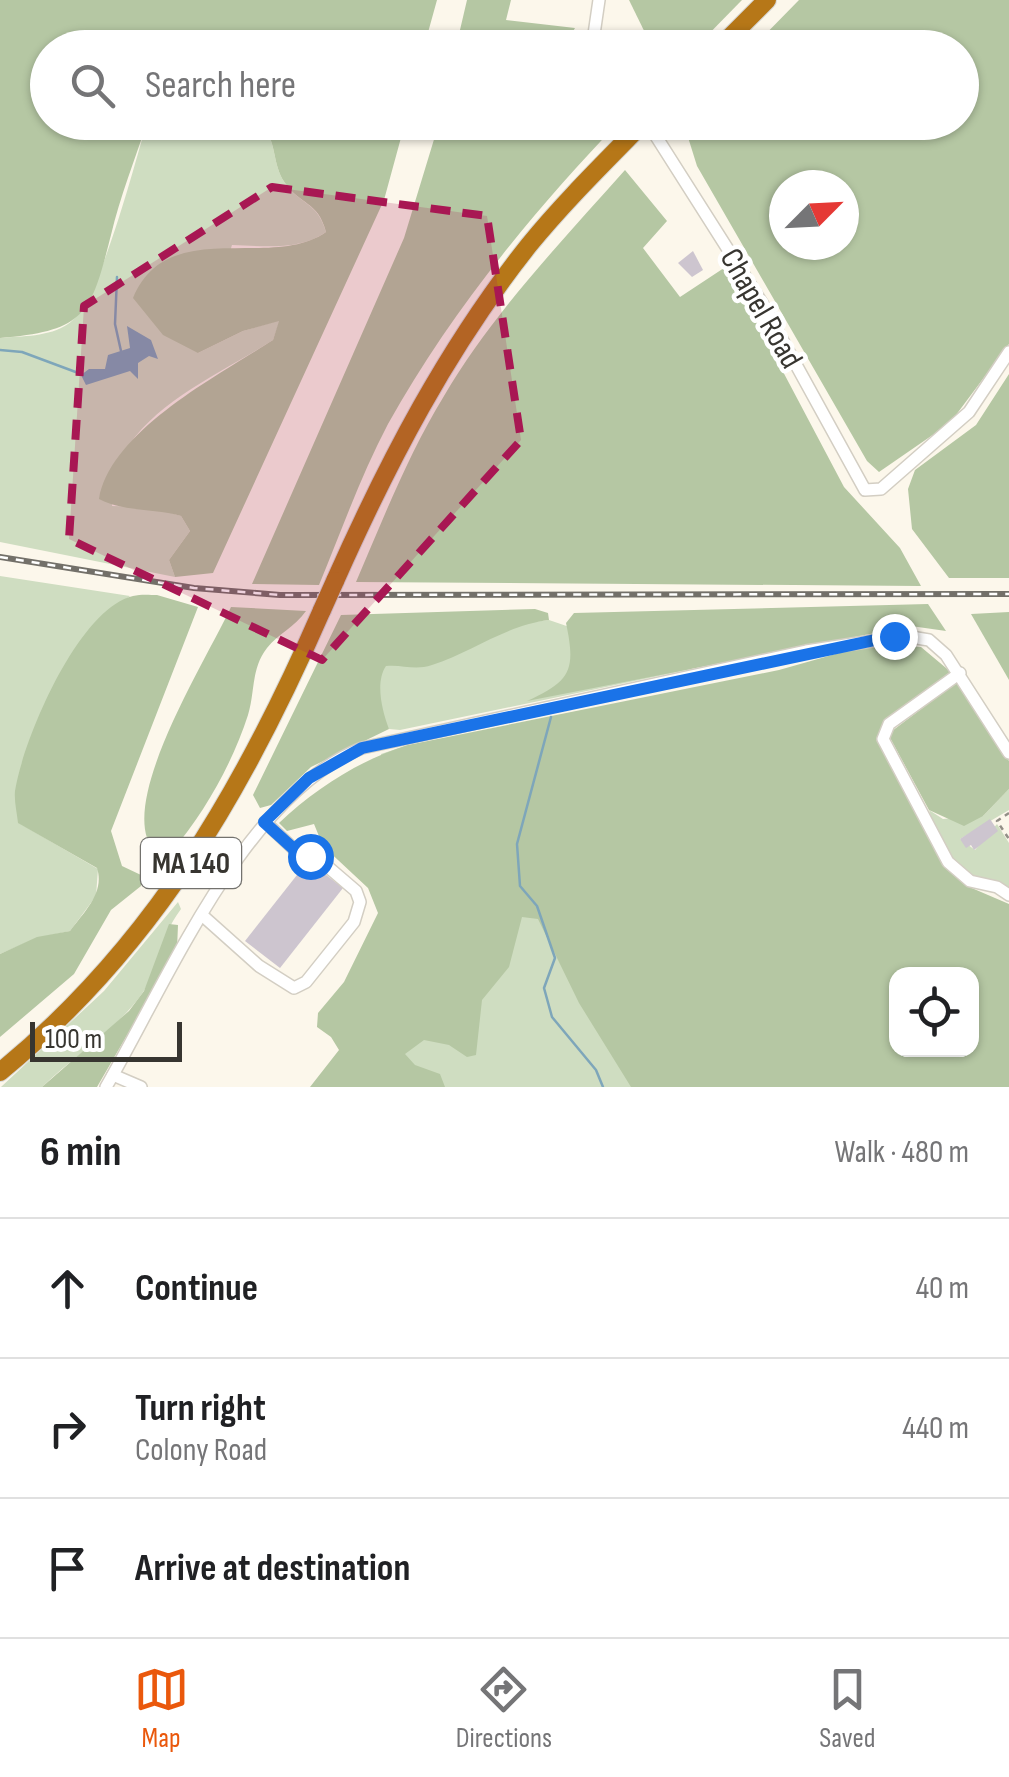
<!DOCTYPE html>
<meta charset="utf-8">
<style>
body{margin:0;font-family:"Sofia Sans Condensed",sans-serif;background:#f2f2f2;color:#202124}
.controls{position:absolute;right:30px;bottom:30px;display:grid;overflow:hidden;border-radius:20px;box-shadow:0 2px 8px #0004}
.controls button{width:90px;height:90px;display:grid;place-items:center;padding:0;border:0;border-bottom:2px solid #e0e0e0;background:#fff;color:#202124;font:50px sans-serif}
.compass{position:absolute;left:769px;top:170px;width:90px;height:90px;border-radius:50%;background:#fff;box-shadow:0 2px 8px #0004;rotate:66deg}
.scale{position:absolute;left:30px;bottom:25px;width:152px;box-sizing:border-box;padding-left:10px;border:5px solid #373530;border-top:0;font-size:28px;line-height:35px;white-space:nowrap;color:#373530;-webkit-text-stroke:8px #fff;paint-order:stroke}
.stop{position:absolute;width:30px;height:30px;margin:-22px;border:8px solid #1a73e8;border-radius:50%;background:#fff}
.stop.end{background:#1a73e8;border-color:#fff;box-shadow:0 2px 10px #0008}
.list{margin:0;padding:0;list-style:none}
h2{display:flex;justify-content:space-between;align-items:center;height:130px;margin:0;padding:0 40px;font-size:42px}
h2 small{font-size:32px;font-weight:400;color:#757577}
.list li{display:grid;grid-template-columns:65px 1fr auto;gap:30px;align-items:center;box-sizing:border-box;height:140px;padding:0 40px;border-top:2px solid #e0e0e0}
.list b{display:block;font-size:38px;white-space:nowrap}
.list p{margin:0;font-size:32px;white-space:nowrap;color:#757577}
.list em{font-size:32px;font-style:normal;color:#757577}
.icon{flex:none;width:55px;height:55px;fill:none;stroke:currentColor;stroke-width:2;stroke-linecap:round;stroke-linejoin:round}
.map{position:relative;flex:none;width:1009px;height:1087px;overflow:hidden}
.search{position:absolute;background:#fff;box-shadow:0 2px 8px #0004;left:30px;right:30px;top:30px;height:110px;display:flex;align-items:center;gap:25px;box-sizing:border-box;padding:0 35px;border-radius:55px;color:#757577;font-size:38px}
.sheet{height:550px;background:#fff}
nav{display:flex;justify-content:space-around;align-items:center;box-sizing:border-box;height:140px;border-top:2px solid #e0e0e0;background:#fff;font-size:28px;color:#757577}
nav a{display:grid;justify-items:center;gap:5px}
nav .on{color:#ea580c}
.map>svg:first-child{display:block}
.green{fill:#cfddc1}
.forest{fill:#b5c7a3;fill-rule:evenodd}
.water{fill:#7ea6ba}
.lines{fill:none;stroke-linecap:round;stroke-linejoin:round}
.stream{stroke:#7ea6ba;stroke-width:2.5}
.building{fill:#cdc5cf}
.minor-casing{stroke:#d3cec3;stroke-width:14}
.highway-casing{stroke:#d7d7d6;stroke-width:20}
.path{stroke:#938f87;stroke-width:2.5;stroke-dasharray:5 5;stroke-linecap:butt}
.minor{stroke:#fff;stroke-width:11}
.highway{stroke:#b67718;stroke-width:18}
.rail-casing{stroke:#737069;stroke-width:6}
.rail{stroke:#fff;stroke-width:2.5;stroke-dasharray:8;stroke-linecap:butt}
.highway-bridge-casing{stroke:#d7d7d6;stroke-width:20;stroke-linecap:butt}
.highway-bridge{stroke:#b67718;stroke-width:18}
.route{stroke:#1a73e8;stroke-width:12}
.marked{fill:#a81753;fill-opacity:0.2;stroke:#a81753;stroke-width:8;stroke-dasharray:20 12;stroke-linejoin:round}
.labels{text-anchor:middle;stroke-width:9;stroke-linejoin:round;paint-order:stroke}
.shield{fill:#fff;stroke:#73726e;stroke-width:2.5}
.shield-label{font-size:30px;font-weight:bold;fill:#373530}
.street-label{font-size:32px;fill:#373530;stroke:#fff}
</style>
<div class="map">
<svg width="1009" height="1087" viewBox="0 0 1009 1087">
<rect width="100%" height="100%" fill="#fcf7eb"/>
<g class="green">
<path d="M 147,123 L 260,123 C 278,140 271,163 285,183 C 300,205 317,201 326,232 C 299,251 264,246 232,245 L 198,353 L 243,331 L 280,320 L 273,340 C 225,371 154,401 124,453 C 116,467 116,490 112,506 L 152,507 L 181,516 L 190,531 L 169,560 L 175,577 L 0,542 L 0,338 C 22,336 49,337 68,324 C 100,303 134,164 147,123 Z"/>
<path d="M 0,576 L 130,596 L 92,626 L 19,823 L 98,869 L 96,896 L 70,931 L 37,938 L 0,954 Z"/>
<path d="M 549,620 L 692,669 L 400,730 L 389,729 L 380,718 L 361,664 L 510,625 Z"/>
<path d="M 515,734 L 683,1087 L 339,1087 L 381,906 L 381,754 L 408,745 Z"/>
<path d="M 1009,789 L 1009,810 L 960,839 L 975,850 L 997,824 L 1009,843 L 1009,892 C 960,875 944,861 929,810 L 943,819 L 983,816 Z"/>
<path d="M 178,902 L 181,909 C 157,941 161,968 141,995 C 116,1030 74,1056 42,1087 L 1,1087 L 104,991 Z"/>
</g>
<g class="forest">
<path d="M 0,0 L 437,0 L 424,47 L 48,48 L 48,122 L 147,123 C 135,159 120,197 111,235 C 91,313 87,331 0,338 Z"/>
<path d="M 467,0 L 511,0 L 506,20 L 575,28 L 564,47 L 456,47 Z"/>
<path d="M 629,0 L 742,0 L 695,48 L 652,47 Z"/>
<path d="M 799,0 L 1009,0 L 1009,344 L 950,423 L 879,472 L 867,461 L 697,166 L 687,134 L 688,122 L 962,122 L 962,48 L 753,47 ZM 784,185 L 844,185 L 844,245 L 784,245 Z"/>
<path d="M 260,123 L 405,123 L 384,200 L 213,573 L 175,577 L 169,560 L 190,531 L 181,516 C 154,508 123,512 99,499 C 110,431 219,375 273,340 L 279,321 L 243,331 L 198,353 L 163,335 L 133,298 C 167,215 271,271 326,232 C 318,201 300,205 285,183 C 271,163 278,140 260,123 Z"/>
<path d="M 439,123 L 618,123 C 531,214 450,313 388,424 C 361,475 341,532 319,585 L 252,584 L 404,238 Z"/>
<path d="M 625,170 L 667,221 L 643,248 L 680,297 L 727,266 L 844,487 L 900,548 L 921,586 L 356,582 C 383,519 408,455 444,396 C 492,314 562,241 625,170 Z"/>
<path d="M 1009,374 L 1009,578 L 949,578 L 912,529 L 908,489 L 915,470 L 976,425 Z"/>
<path d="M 157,595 L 198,607 L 111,831 L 122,866 L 141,875 L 141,886 L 111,910 L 74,974 L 0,1037 L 0,954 L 37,937 L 70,931 C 84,912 105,893 97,868 L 18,823 C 17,813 14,801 15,791 C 23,740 78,609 133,596 C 141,594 150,595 157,595 Z"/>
<path d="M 928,604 L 946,631 L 911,626 L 527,701 C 571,681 576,670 566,623 L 574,613 Z"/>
<path d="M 231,607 L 306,611 C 295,627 278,634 267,648 C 251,668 255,693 248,715 C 232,764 205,812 172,851 L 147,838 C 129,783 206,660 231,607 Z"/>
<path d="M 535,609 L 548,613 L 549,620 C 506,625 472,652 432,665 C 414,671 402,664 386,666 C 375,682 382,711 389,729 L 311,767 L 271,805 L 260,808 L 253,795 L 341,615 Z"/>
<path d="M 1009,612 L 1009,680 L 971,614 Z"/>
<path d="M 871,644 L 921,647 L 952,673 L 889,719 L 883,750 L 954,874 L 967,886 L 1009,904 L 1009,1087 L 631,1087 L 579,1003 L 538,919 L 522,917 L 509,967 L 482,1000 L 476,1055 L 467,1057 L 449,1045 L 424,1040 L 405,1054 L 415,1065 L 440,1074 L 445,1087 L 310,1087 L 339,1050 L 331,1037 L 317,1027 L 318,1013 L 344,982 L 378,913 L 368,888 L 323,846 L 314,824 L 287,831 L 279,823 C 316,788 360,760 408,745 L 779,670 ZM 896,974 L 972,974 L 972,1050 L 896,1050 Z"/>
<path d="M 957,682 L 1009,761 L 1009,789 L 983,816 L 964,826 L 929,810 L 888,734 Z"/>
<path d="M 169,924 L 178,925 L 177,949 L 97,1087 L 42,1087 L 129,1011 L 144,991 Z"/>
</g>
<path class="water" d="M 127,326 L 151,340 L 158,359 L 149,356 L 138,363 L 138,379 L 130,371 L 86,385 L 81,375 L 89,369 L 105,369 L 108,355 L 130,348 Z"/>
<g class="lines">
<g class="stream">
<path d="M 117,277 L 115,324 L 121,351"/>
<path d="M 0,350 L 22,352 L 81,374"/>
<path d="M 551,717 L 517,844 L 520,886 L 537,906 L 555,958 L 544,988 L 552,1017 L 596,1070 L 603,1087"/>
</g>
</g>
<g class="building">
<path d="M 693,251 L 703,270 L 692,277 L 678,263 Z"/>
<path d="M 990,819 L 998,831 L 974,850 L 971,845 L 966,848 L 960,839 Z"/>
<path d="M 308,861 L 343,888 L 280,968 L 245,941 Z"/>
</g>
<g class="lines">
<defs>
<g id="minor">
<path d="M 592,48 L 599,0"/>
<path d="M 647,122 L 762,303 L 865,490 L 881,489 L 969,412 L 1009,352"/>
<path d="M 960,673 L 889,724 L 883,739 L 948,862 L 970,881 L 997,887 L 1009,895"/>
<path d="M 203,916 L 259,966 L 294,988 L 306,982 L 354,922 L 360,902 L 356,891 L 321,861 L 296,851 L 265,822"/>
<path d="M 113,1075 L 141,1087"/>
<path d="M 106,1087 C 167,982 245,794 362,748 L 806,651 L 905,636 L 929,640 L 946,655 L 1009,753"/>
</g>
<g id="highway">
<path d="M 719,48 L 767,0"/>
<path d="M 335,581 C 388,462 447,348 529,245 C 564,202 605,162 644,122"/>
<path d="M 0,1072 C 153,947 244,789 322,610"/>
</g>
</defs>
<use href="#minor" class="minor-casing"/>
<use href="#highway" class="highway-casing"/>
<path class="path" d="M 1009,813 L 997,821 L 1009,839"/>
<use href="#minor" class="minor"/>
<use href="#highway" class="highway"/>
<defs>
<path id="rail" d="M 0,557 L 194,588 L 280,595 L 1009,594"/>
</defs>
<use href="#rail" class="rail-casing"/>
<use href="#rail" class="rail"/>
<defs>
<path id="highway-bridge" d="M 322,610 L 335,581"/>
</defs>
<use href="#highway-bridge" class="highway-bridge-casing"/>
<use href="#highway-bridge" class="highway-bridge"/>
</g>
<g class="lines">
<path class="route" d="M 310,856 L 296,851 L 264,822 L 309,778 L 362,748 L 894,636"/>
</g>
<path class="marked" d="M 272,187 L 487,216 L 521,440 L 322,660 L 69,539 L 84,306 Z"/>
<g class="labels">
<rect class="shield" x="141" y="838" width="100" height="50" rx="8"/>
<g class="shield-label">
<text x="191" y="873">MA 140</text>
</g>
<g class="street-label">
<text transform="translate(762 308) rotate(60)" y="11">Chapel Road</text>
</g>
</g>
</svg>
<div class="controls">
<button><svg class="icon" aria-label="locate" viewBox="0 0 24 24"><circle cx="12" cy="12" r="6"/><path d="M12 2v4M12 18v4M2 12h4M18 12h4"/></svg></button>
</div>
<svg class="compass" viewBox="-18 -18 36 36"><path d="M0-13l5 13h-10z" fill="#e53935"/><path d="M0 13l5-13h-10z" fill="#757577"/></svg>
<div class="scale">100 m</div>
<div class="stop" style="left:310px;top:856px"></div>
<div class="stop end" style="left:894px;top:636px"></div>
<div class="search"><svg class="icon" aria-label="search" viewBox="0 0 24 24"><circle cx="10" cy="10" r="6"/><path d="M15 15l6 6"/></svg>Search here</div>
</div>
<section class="sheet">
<h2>6 min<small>Walk · 480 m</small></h2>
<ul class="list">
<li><svg class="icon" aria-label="ahead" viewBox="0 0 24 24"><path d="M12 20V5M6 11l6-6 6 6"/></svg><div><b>Continue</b></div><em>40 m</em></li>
<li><svg class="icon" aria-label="right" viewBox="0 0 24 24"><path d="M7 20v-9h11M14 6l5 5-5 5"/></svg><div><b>Turn right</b><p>Colony Road</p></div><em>440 m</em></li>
<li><svg class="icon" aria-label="arrive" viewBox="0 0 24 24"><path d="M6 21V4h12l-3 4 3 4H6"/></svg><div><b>Arrive at destination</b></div></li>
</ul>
</section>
<nav>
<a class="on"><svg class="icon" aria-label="map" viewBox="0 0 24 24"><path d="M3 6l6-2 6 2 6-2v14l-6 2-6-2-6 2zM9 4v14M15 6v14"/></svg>Map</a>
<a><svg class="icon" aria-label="directions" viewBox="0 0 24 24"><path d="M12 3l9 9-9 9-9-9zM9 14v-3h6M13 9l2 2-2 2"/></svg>Directions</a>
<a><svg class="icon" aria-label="saved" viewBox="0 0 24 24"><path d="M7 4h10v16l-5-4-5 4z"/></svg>Saved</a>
</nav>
